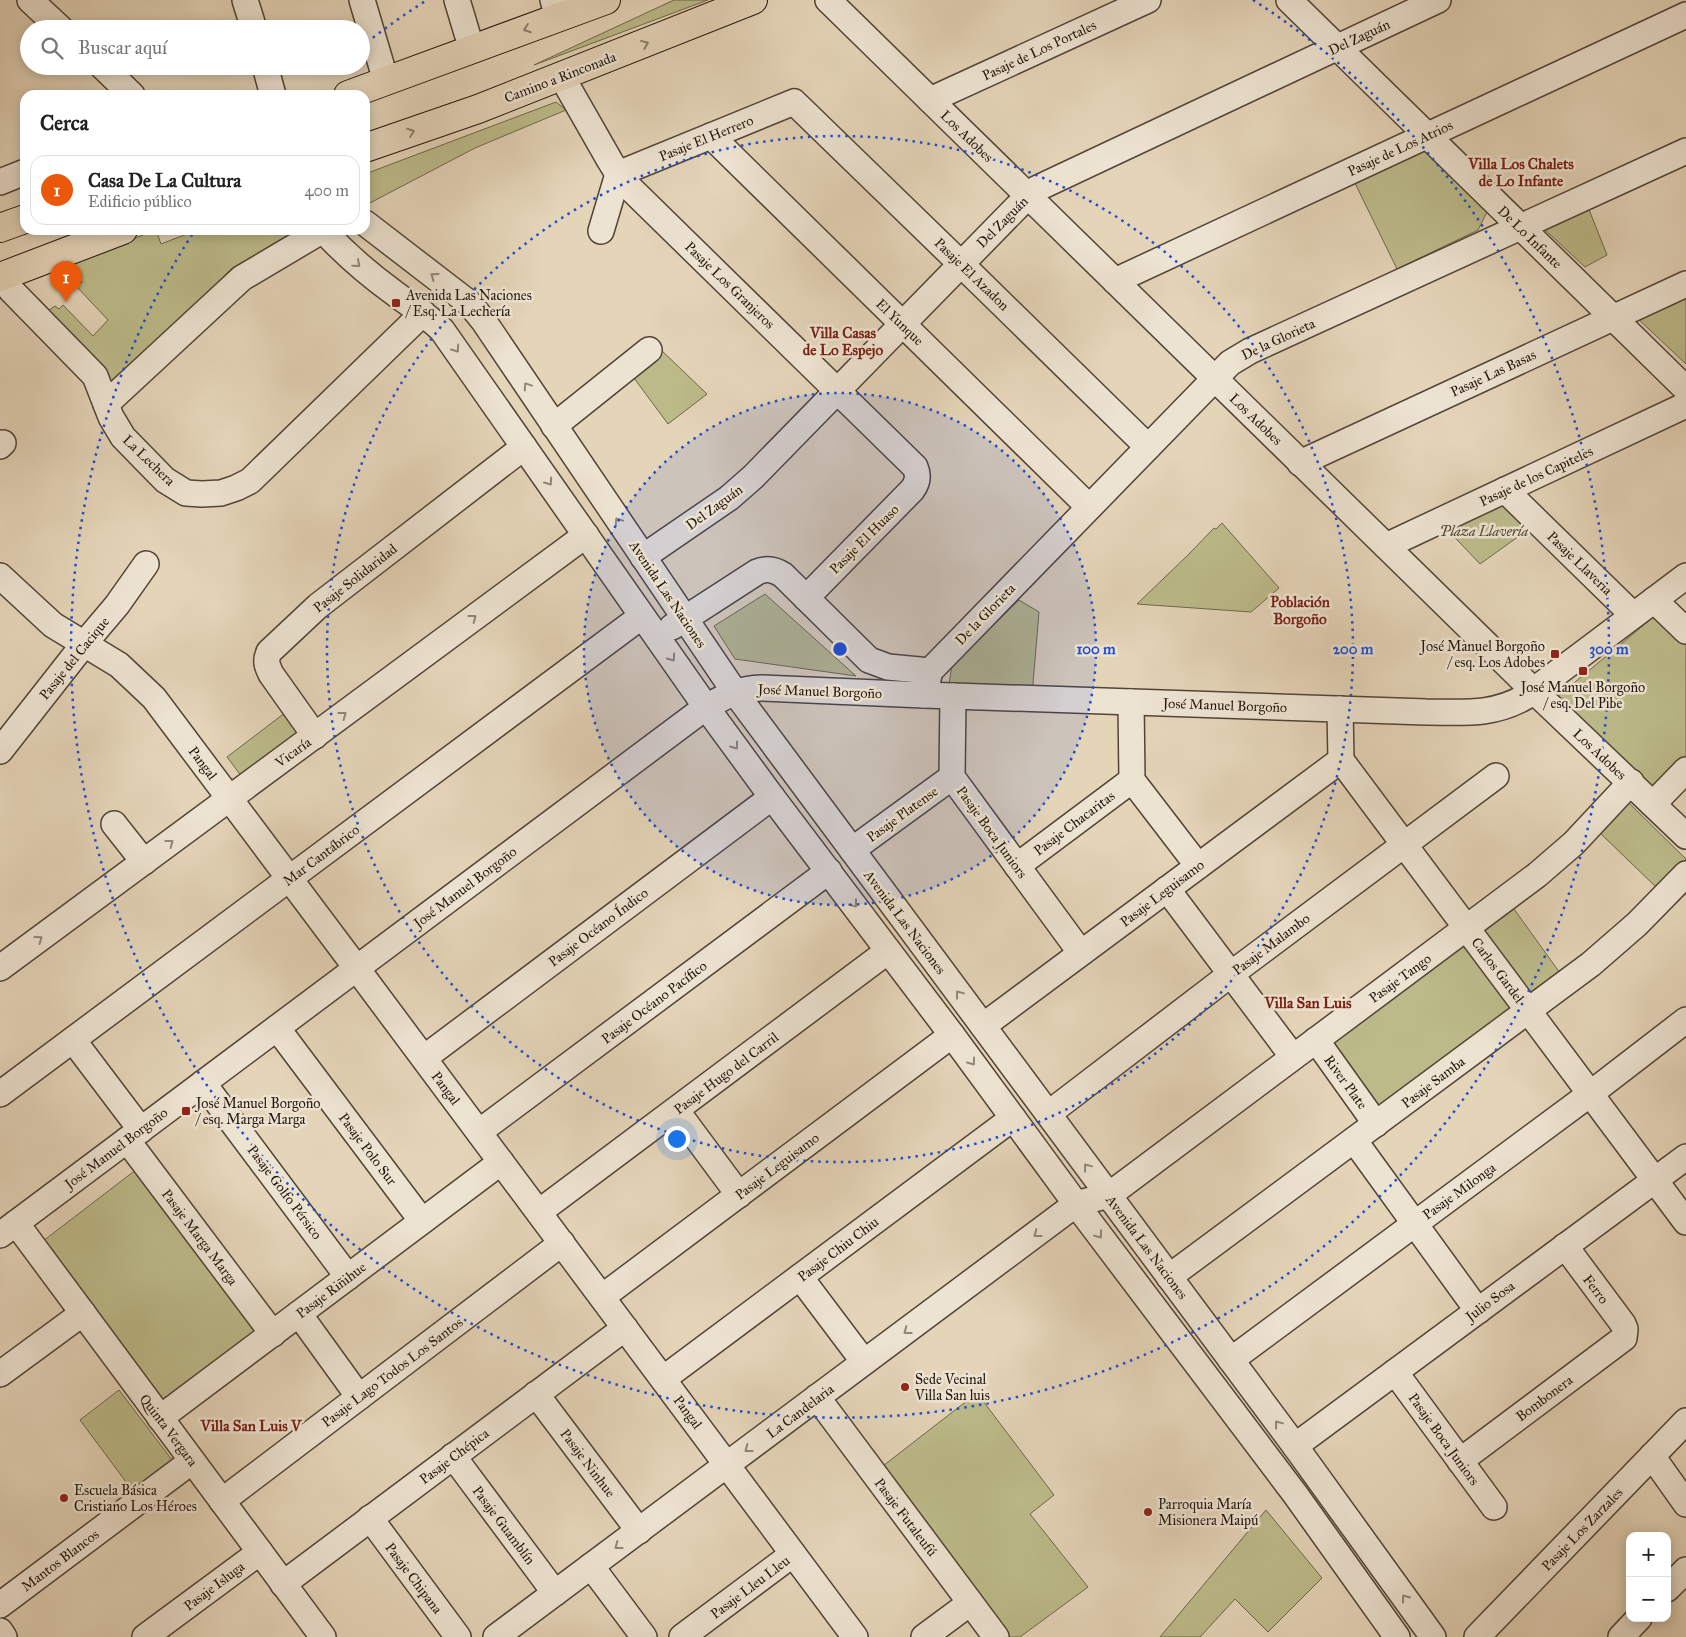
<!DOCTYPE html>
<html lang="es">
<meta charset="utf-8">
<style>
body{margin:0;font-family:"IM FELL Great Primer",serif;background:#f6f6f6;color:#222}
.controls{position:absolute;right:15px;bottom:15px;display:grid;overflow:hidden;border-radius:10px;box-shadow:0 2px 12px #0003}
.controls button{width:45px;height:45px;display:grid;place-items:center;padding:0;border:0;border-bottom:1px solid #e0e0e0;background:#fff;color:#222;font:25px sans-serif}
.you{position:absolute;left:676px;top:1138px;width:18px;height:18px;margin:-12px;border:4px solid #fff;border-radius:50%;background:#1a73e8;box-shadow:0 0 0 8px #1a73e833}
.badge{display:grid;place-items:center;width:32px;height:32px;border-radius:50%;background:#ea580c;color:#fff;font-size:16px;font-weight:700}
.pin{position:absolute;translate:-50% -41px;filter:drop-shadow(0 1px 2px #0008)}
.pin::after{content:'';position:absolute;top:26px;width:18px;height:15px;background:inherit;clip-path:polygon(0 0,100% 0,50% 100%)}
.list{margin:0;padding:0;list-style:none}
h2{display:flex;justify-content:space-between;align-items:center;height:65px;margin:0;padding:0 20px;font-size:21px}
h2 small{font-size:16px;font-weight:400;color:#767676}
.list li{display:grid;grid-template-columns:32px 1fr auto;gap:15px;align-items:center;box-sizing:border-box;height:70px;margin:0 10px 10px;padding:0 10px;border:1px solid #e0e0e0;border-radius:15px}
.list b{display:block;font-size:19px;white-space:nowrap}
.list p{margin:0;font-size:16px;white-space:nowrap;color:#767676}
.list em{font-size:16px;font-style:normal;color:#767676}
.icon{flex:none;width:28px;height:28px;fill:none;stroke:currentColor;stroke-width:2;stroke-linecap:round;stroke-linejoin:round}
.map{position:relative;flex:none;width:1686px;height:1637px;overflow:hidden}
.search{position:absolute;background:#fff;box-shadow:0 2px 12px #0003;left:20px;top:20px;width:350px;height:55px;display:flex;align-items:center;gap:12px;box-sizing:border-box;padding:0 18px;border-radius:28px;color:#767676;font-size:19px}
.panel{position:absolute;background:#fff;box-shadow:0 2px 12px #0003;left:20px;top:90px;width:350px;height:145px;border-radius:15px}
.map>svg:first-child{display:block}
.green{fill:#bcba89;stroke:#6e674a}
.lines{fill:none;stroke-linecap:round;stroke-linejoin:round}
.minor-casing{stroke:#514437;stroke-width:28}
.major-casing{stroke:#20140c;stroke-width:30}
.minor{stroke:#ede3d1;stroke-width:25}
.major{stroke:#e4d4b8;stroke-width:28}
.oneway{stroke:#8c7e6b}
.oneway2{stroke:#918678}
.ring{fill:none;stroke:#1d4ed8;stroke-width:2.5;stroke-dasharray:2.5 5}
.poi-dot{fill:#8f2418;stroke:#ede3d1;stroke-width:2}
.labels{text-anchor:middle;stroke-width:5;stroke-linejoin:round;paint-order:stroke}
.street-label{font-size:14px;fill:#20140c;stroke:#ede3d1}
.poi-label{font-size:14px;fill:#20140c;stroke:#ede3d1;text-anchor:start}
.park-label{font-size:14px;font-style:italic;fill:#4f4632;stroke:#ede3d1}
.neighbourhood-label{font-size:15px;font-weight:bold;fill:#7a1f14;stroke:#ede3d1}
.centre{fill:#1d4ed8;stroke:#ede3d1;stroke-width:2.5}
.ring-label{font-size:15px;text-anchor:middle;font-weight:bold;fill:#1d4ed8;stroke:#ede3d1;stroke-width:5;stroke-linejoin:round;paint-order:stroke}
</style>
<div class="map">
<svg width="1686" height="1637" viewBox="0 0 1686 1637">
<rect width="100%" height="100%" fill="#e4d4b8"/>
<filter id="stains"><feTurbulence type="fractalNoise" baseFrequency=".004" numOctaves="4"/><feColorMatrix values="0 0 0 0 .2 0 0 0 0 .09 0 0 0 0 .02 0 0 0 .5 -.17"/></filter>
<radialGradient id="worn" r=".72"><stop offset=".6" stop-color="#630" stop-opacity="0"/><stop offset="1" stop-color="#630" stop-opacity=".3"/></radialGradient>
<g class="green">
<path d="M 674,0 L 708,0 L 534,65 Z"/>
<path d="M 556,102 L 566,110 L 475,148 L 368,204 L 365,195 L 365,174 Z"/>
<path d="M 1420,143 L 1488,210 L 1478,230 L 1397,269 L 1352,177 Z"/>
<path d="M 1588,207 L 1607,255 L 1585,267 L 1542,227 Z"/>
<path d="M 156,230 L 161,244 L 192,232 L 192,230 L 288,230 L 293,235 L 232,268 L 111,388 L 33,305 L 39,299 L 49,310 L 55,306 L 59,309 L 63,305 L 93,336 L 108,320 L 77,287 L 82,282 L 67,264 Z"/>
<path d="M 1686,295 L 1686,364 L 1636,317 Z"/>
<path d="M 659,348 L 707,394 L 668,424 L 631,374 Z"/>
<path d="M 1506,494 L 1536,524 L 1480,564 L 1443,525 Z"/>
<path d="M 1222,523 L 1279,588 L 1251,612 L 1137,604 L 1189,554 L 1214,528 L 1216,529 Z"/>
<path d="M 765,594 L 856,676 L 735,659 L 714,626 Z"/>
<path d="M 1019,600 L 1039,612 L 1032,695 L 948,690 L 952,665 Z"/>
<path d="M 1657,614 L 1686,641 L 1686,758 L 1652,793 L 1557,697 Z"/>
<path d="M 286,712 L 304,736 L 245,781 L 227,757 Z"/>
<path d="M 1629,803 L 1686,859 L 1657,888 L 1600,833 Z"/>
<path d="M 1514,909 L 1560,973 L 1527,997 L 1480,933 Z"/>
<path d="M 1464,939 L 1518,1012 L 1378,1115 L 1325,1043 Z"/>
<path d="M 137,1169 L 262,1331 L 160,1408 L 43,1241 Z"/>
<path d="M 119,1390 L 172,1460 L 132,1490 L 80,1420 Z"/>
<path d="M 977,1393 L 1054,1495 L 1030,1514 L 1088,1587 L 1020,1637 L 1004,1637 L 879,1469 Z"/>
<path d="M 1266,1510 L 1322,1578 L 1268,1632 L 1235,1599 L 1200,1637 L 1160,1637 Z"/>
</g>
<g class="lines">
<defs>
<g id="minor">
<path d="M 30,0 L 61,29"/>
<path d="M 245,0 L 254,29"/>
<path d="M 362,0 L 386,81"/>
<path d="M 457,0 L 472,50"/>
<path d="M 553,0 L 558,18"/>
<path d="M 828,0 L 1534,691 L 1686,836"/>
<path d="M 1289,0 L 1686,389"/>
<path d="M 102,66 L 132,95"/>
<path d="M 265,66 L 273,95"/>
<path d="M 562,77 L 610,161 L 618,174 L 629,187 L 915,467 C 919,476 918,482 912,490 L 806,598"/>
<path d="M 930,100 L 1148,0"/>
<path d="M 711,136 L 1089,507"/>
<path d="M 0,182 L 25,172"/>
<path d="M 365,223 L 469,303 L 483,320 L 734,691 L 1295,1446 L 1433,1637"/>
<path d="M 323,230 C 344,253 367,273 393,292 C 410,305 427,315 442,330 L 706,707 L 772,797 L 952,1035 L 1076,1204 L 1295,1494 L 1397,1637"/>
<path d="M 601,231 L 618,174 L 794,102 L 961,264 L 1148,447"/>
<path d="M 2,277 L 11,290 L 95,376 L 111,417 L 123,437 L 165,480 L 186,493 L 202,494 L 221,493 L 236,488 L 250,481 L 423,313"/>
<path d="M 1115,281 L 1686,15"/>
<path d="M 106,404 L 242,278 L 323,230"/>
<path d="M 554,426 L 649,350"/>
<path d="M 0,446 L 3,443"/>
<path d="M 1300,463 L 1686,284"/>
<path d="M 1505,490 L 1633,615"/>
<path d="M 1386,546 L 1686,405"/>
<path d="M 643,557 L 729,498 L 753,477 L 1017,207 L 1036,189 L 1438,0"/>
<path d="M 0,576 L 53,625 L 119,665 L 154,698 L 343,950 L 855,1637"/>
<path d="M 1654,600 L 1686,631"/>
<path d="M 672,627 L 757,572 C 767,568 774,569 783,575 L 869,660 L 888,667 L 930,671"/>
<path d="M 924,695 L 930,671 L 1230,363 L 1250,351 L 1686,151"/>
<path d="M 953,696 L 952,777 L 1081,953"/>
<path d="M 1131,702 L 1132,780 L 1198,866"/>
<path d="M 1340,709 L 1341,760 L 1686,1222"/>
<path d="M 315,736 L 271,674 C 267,666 265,661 269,652 L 318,606 L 524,447"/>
<path d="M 0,751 L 84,644 L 117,605 L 146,564"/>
<path d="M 1653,804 L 1686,770"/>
<path d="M 114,824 L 144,862"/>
<path d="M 852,850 L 952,777"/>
<path d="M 1017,866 L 1132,780"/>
<path d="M 1167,889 L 1293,1057"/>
<path d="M 0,968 L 586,535"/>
<path d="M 983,1026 L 1341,760"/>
<path d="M 277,1028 L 422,1221"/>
<path d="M 73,1040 L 141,1130"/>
<path d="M 1316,1040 L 1376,1124"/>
<path d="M 424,1058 L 772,797"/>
<path d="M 203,1083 L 348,1277"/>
<path d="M 0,1094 L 642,616"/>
<path d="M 676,1110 L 739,1195"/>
<path d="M 1048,1114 L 1231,974 L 1496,776"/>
<path d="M 479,1132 L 829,871"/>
<path d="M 127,1140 L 273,1334"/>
<path d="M 1354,1140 L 1478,1311"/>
<path d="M 539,1212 L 888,951"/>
<path d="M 16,1223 L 323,1637"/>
<path d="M 0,1235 L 706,707 C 728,695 737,689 762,688 L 924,695 L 1426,712 C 1463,712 1492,716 1525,697 L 1686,576"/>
<path d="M 800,1277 L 864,1362"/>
<path d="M 1169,1277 L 1591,964 L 1637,924 L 1686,874"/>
<path d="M 602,1297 L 952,1035"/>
<path d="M 299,1314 L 359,1397"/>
<path d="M 1231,1360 L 1590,1094 L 1686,1020"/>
<path d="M 1395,1372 L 1494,1507"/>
<path d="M 0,1374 L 83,1313"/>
<path d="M 663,1379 L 1013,1118"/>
<path d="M 536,1394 L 639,1531"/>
<path d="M 817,1397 L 996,1637"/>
<path d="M 160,1418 L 501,1162"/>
<path d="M 1295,1446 L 1686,1157"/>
<path d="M 453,1456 L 555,1593"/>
<path d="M 1652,1456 L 1686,1504"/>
<path d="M 1460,1461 L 1624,1338 L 1625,1329 L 1623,1324 L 1565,1246"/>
<path d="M 222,1501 L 562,1243"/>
<path d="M 370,1518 L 458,1637"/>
<path d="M 591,1566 L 644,1637"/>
<path d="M 283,1584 L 625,1328"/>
<path d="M 1667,1589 L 1686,1570"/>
<path d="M 0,1605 L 192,1461"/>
<path d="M 0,1631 L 4,1637"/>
<path d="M 145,1637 L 260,1552"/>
<path d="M 496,1637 L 1076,1204 L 1109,1195 L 1537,875 L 1574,843 L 1631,782"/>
<path d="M 682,1637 L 793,1554"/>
<path d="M 924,1637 L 970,1603"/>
<path d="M 1477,1637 L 1686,1421"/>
<path d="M 1621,1637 L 1639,1618"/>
</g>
<g id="major">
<path d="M 348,95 L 606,0"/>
<path d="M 365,148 L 478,109 L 753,0"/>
<path d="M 0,228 L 25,219"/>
<path d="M 0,277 L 123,230"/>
</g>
</defs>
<use href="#minor" class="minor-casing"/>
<use href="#major" class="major-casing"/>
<use href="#minor" class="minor"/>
<use href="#major" class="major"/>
</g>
<defs><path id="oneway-chevron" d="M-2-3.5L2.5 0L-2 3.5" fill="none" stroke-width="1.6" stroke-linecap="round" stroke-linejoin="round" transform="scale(1.25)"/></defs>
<g class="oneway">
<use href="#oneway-chevron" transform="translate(527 29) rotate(160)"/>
<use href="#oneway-chevron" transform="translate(645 44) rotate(-22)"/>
<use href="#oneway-chevron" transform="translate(411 132) rotate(-19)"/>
</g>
<g class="oneway2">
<use href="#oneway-chevron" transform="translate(357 264) rotate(41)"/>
<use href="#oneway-chevron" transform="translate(434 276) rotate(-144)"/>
<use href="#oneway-chevron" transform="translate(456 349) rotate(55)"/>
<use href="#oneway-chevron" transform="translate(527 386) rotate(-124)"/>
<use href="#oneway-chevron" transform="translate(549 482) rotate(55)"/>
<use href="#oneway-chevron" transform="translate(618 521) rotate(-124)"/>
<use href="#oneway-chevron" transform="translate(473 618) rotate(-37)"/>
<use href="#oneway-chevron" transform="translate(672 658) rotate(55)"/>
<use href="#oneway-chevron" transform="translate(343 715) rotate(-37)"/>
<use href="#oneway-chevron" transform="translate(735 746) rotate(54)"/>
<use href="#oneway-chevron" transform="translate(170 843) rotate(-37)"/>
<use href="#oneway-chevron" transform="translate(854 904) rotate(53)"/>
<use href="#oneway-chevron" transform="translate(39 939) rotate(-36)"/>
<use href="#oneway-chevron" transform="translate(959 994) rotate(-127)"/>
<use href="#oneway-chevron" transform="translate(972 1062) rotate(54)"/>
<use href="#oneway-chevron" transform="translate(1087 1167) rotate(-127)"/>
<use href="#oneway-chevron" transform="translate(1037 1234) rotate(143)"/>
<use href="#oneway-chevron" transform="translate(1099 1235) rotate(53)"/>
<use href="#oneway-chevron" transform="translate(907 1331) rotate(143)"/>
<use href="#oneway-chevron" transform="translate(1278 1424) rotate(-127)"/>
<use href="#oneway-chevron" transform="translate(748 1449) rotate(143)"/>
<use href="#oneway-chevron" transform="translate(618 1546) rotate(143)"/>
<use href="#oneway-chevron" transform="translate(1405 1598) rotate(-126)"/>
</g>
<circle cx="840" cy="649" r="256" fill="#1d4ed8" fill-opacity=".12"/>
<g class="ring">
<circle cx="840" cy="649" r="256"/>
<circle cx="840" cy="649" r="513"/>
<path d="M361 47A769 769 0 0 1 427 0M1253 0A769 769 0 1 1 195 230"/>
</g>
<g class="poi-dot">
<rect x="391" y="298" width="10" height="10" rx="2.5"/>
<rect x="1550" y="649" width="10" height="10" rx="2.5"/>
<rect x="1578" y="666" width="10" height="10" rx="2.5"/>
<rect x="181" y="1106" width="10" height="10" rx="2.5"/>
<circle cx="905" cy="1387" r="5"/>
<circle cx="64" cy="1498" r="5"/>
<circle cx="1148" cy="1512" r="5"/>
</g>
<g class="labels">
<g class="street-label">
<text transform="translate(1359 37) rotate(-25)" y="5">Del Zaguán</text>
<text transform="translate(1039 50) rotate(-25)" y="5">Pasaje de Los Portales</text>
<text transform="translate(560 77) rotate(-21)" y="5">Camino a Rinconada</text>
<text transform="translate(967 136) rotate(44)" y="5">Los Adobes</text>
<text transform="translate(706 138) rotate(-22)" y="5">Pasaje El Herrero</text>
<text transform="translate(1400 148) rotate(-25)" y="5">Pasaje de Los Atrios</text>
<text transform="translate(1002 222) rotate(-45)" y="5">Del Zaguán</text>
<text transform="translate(1530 237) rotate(44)" y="5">De Lo Infante</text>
<text transform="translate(972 274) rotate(44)" y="5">Pasaje El Azadon</text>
<text transform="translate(730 285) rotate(44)" y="5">Pasaje Los Granjeros</text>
<text transform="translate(900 322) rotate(44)" y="5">El Yunque</text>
<text transform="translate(1278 339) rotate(-25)" y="5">De la Glorieta</text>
<text transform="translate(1493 373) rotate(-25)" y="5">Pasaje Las Basas</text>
<text transform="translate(1256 419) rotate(44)" y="5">Los Adobes</text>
<text transform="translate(149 460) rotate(44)" y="5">La Lechera</text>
<text transform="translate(1536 476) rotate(-25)" y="5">Pasaje de los Capiteles</text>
<text transform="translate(714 507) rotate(-36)" y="5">Del Zaguán</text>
<text transform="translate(864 539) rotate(-45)" y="5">Pasaje El Huaso</text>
<text transform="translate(1580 563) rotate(44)" y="5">Pasaje Llaveria</text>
<text transform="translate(355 578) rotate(-38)" y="5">Pasaje Solidaridad</text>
<text transform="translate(668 594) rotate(56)" y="5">Avenida Las Naciones</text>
<text transform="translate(985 614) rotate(-46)" y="5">De la Glorieta</text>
<text transform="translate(74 658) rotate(-51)" y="5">Pasaje del Cacique</text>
<text transform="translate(820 691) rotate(2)" y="5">José Manuel Borgoño</text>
<text transform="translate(1225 705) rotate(2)" y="5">José Manuel Borgoño</text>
<text transform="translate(293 752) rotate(-36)" y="5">Vicaría</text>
<text transform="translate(1600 754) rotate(43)" y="5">Los Adobes</text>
<text transform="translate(203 763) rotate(53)" y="5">Pangal</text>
<text transform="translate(902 814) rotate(-36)" y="5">Pasaje Platense</text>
<text transform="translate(1074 823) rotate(-37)" y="5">Pasaje Chacaritas</text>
<text transform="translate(992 832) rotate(54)" y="5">Pasaje Boca Juniors</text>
<text transform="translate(321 855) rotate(-37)" y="5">Mar Cantábrico</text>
<text transform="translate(465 887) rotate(-37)" y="5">José Manuel Borgoño</text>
<text transform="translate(1162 893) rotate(-37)" y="5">Pasaje Leguisamo</text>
<text transform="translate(905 922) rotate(53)" y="5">Avenida Las Naciones</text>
<text transform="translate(598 927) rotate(-37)" y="5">Pasaje Océano Índico</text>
<text transform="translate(1271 944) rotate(-37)" y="5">Pasaje Malambo</text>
<text transform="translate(1498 970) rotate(53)" y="5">Carlos Gardel</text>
<text transform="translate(1400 978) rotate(-36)" y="5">Pasaje Tango</text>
<text transform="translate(654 1002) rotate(-37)" y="5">Pasaje Océano Pacífico</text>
<text transform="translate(726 1073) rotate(-37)" y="5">Pasaje Hugo del Carril</text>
<text transform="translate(1346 1082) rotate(54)" y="5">River Plate</text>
<text transform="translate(1433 1082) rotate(-37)" y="5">Pasaje Samba</text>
<text transform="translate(446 1088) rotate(53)" y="5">Pangal</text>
<text transform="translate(116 1148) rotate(-37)" y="5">José Manuel Borgoño</text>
<text transform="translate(368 1149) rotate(53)" y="5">Pasaje Polo Sur</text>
<text transform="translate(777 1166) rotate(-37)" y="5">Pasaje Leguisamo</text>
<text transform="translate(1459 1191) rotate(-36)" y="5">Pasaje Milonga</text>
<text transform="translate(285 1192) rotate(53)" y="5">Pasaje Golfo Pérsico</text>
<text transform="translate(200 1237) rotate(53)" y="5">Pasaje Marga Marga</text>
<text transform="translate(1147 1247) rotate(53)" y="5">Avenida Las Naciones</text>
<text transform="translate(838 1249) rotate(-37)" y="5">Pasaje Chiu Chiu</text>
<text transform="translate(1596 1289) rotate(53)" y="5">Ferro</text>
<text transform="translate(331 1290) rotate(-37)" y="5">Pasaje Riñihue</text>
<text transform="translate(1490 1301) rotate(-37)" y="5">Julio Sosa</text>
<text transform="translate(392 1372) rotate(-37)" y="5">Pasaje Lago Todos Los Santos</text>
<text transform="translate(1544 1398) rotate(-37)" y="5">Bombonera</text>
<text transform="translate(800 1411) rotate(-37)" y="5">La Candelaria</text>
<text transform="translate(688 1412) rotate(53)" y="5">Pangal</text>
<text transform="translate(169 1430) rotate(53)" y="5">Quinta Vergara</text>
<text transform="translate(1444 1439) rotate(54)" y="5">Pasaje Boca Juniors</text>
<text transform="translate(454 1456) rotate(-37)" y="5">Pasaje Chépica</text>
<text transform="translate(588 1463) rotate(53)" y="5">Pasaje Ninhue</text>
<text transform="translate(906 1517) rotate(53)" y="5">Pasaje Futaleufú</text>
<text transform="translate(504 1525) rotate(53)" y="5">Pasaje Guamblín</text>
<text transform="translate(1582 1529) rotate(-46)" y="5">Pasaje Los Zarzales</text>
<text transform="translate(60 1560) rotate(-37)" y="5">Mantos Blancos</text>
<text transform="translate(414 1578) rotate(53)" y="5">Pasaje Chipana</text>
<text transform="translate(214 1586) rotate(-37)" y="5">Pasaje Isluga</text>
<text transform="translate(750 1587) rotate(-37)" y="5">Pasaje Lleu Lleu</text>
</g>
<g class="poi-label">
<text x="406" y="300">Avenida Las Naciones<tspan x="406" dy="16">/ Esq. La Lechería</tspan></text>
<text x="1545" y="651" text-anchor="end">José Manuel Borgoño<tspan x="1545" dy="16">/ esq. Los Adobes</tspan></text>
<text x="1583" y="692" text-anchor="middle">José Manuel Borgoño<tspan x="1583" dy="16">/ esq. Del Pibe</tspan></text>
<text x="196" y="1108">José Manuel Borgoño<tspan x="196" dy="16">/ esq. Marga Marga</tspan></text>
<text x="915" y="1384">Sede Vecinal<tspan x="915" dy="16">Villa San luis</tspan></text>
<text x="74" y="1495">Escuela Básica<tspan x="74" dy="16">Cristiano Los Héroes</tspan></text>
<text x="1158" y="1509">Parroquia María<tspan x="1158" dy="16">Misionera Maipú</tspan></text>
</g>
<g class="park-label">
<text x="1484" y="536">Plaza Llavería</text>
</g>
<g class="neighbourhood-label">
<text x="1521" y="169">Villa Los Chalets<tspan x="1521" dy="17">de Lo Infante</tspan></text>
<text x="843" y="338">Villa Casas<tspan x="843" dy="17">de Lo Espejo</tspan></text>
<text x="1300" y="607">Población<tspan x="1300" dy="17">Borgoño</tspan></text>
<text x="1308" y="1008">Villa San Luis</text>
<text x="251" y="1431">Villa San Luis V</text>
</g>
</g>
<circle cx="840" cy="649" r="8" class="centre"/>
<g class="ring-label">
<text x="1096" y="654">100 m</text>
<text x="1353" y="654">200 m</text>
<text x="1609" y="654">300 m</text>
</g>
<rect width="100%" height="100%" filter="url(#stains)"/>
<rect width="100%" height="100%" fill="url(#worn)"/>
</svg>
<div class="controls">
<button>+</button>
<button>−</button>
</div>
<div class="you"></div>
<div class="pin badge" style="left:66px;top:302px">1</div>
<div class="search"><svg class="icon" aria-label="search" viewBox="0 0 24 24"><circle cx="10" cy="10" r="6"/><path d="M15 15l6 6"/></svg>Buscar aquí</div>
<section class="panel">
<h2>Cerca<small></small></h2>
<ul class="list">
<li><span class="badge">1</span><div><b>Casa De La Cultura</b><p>Edificio público</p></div><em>400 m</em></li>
</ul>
</section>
</div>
